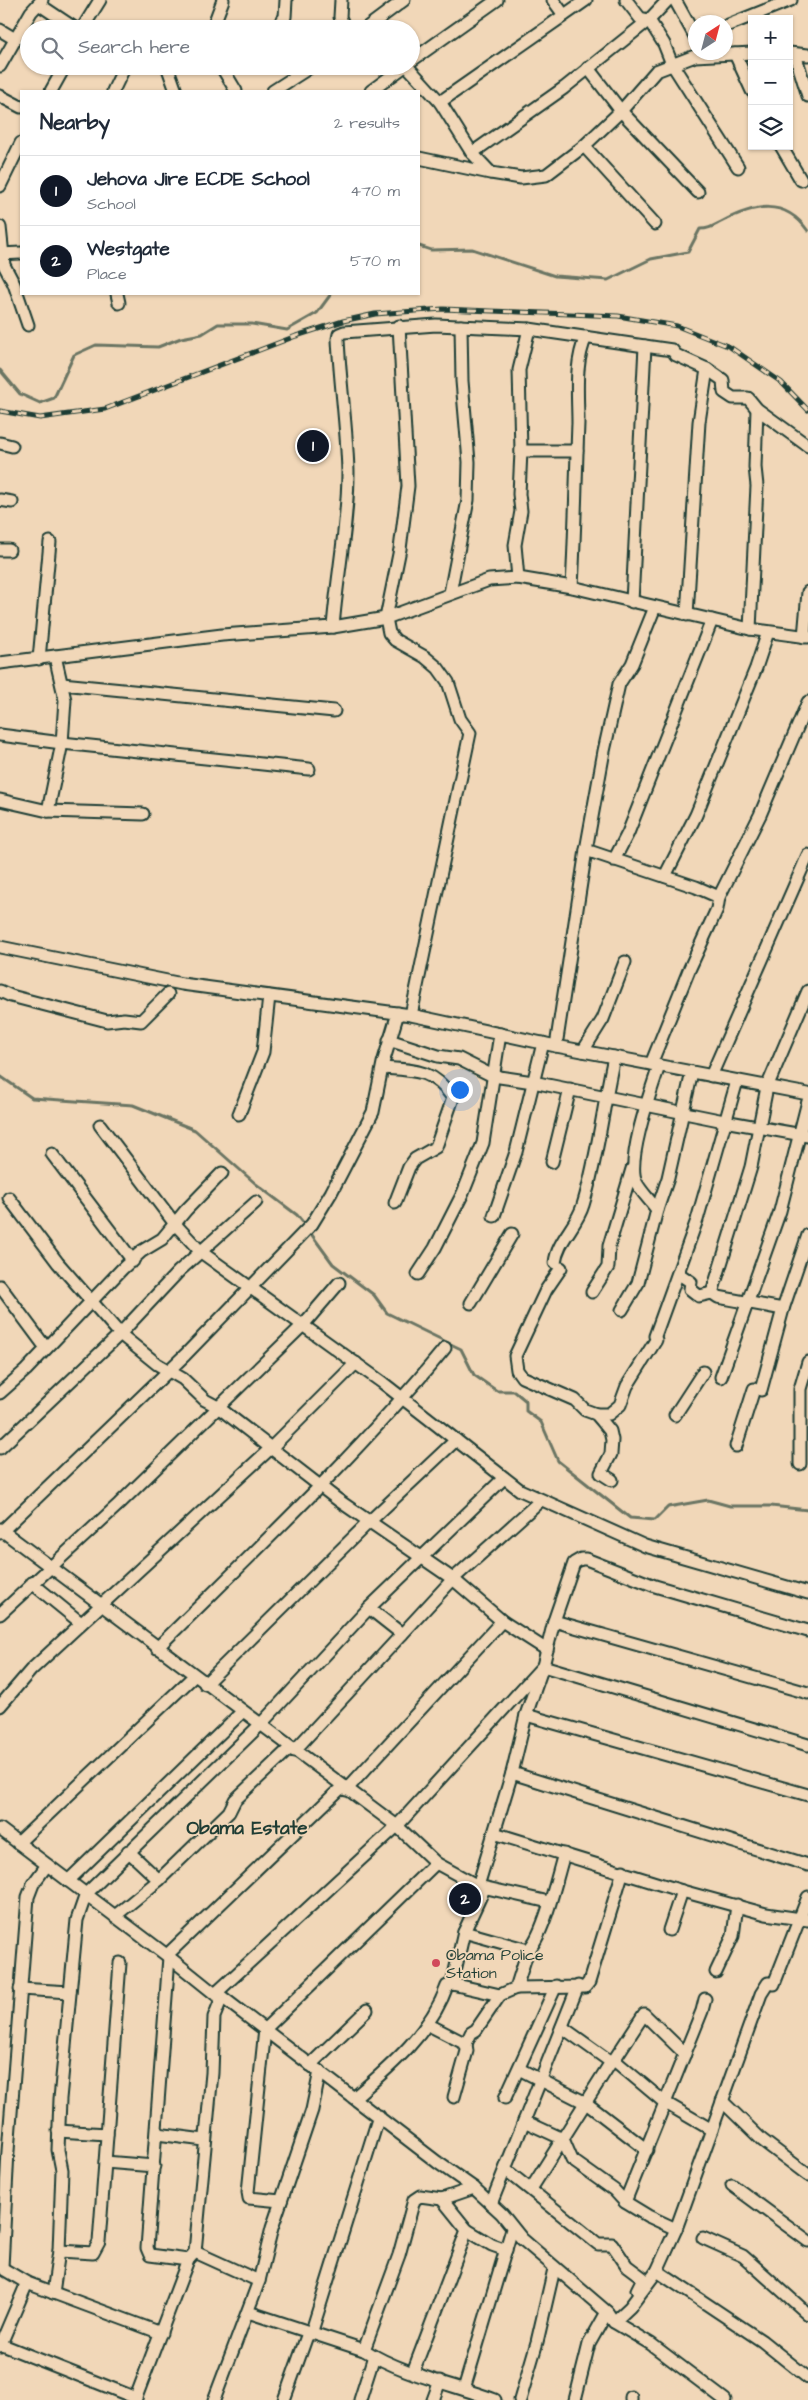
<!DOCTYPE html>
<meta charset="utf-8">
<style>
body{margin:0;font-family:"Architects Daughter",sans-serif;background:#f6f6f7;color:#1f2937}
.controls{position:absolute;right:15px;top:15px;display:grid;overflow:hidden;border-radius:0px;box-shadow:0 1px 4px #0004}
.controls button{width:45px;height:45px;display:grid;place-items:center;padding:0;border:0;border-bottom:1px solid #e0e1e3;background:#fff;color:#1f2937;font:25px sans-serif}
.compass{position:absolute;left:688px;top:15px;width:45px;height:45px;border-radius:50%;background:#fff;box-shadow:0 1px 4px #0004;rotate:36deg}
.you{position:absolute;left:459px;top:1089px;width:18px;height:18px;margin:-12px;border:4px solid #fff;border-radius:50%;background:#1a73e8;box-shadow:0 0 0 8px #1a73e833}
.badge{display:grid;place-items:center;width:32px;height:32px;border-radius:50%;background:#111827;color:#fff;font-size:16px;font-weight:700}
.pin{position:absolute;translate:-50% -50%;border:2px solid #fff;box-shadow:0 1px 5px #0006}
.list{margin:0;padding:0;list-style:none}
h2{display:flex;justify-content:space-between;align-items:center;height:65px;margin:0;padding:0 20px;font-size:21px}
h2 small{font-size:16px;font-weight:400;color:#747a83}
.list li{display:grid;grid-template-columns:32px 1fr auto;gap:15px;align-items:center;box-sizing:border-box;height:70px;padding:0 20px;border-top:1px solid #e0e1e3}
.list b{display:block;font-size:19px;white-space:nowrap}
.list p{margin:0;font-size:16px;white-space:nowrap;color:#747a83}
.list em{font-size:16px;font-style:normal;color:#747a83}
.icon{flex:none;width:28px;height:28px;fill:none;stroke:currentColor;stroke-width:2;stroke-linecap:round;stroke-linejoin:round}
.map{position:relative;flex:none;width:808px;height:2400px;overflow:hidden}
.search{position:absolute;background:#fff;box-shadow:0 1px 4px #0004;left:20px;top:20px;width:400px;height:55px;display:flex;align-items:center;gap:12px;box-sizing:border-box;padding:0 18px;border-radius:28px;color:#747a83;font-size:19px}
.panel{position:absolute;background:#fff;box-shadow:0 1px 4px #0004;left:20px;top:90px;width:400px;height:205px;border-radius:0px}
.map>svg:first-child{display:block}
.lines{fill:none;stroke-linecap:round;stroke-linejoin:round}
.stream{stroke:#6b7563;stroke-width:3}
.street-casing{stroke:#1f3d34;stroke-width:15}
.street{stroke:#f1d7b8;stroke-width:11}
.rail-casing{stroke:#1f3d34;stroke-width:5}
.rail{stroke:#f1d7b8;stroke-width:3;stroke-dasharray:9;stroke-linecap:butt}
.poi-dot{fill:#d1495b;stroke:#f1d7b8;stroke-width:2}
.labels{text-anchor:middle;stroke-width:4;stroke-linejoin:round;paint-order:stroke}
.poi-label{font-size:16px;fill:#1f3d34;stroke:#f1d7b8;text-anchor:start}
.quarter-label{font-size:19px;font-weight:bold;fill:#1f3d34;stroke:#f1d7b8}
</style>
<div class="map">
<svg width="808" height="2400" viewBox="0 0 808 2400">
<rect width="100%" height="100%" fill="#f1d7b8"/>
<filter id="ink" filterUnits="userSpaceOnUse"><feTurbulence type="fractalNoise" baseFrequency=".02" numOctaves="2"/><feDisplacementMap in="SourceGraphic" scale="10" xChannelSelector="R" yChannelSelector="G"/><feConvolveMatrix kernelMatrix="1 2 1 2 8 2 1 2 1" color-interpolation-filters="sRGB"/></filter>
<g filter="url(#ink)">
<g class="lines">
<g class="stream">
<path d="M 419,246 L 431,250 L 472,249 L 555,276 L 608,280 L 651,259 L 688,252 L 700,229 C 709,229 713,226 721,222 C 754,205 784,197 808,231"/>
<path d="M 0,370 L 20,394 L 40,403 L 54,398 L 74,355 L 96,345 L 158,347 L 181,338 L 202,334 L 218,324 L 252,324 L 287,330 L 317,313 L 331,294"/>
<path d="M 0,1076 L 32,1098 L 133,1105 L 195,1130 L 256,1184 L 297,1215 L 306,1226"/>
<path d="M 309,1231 L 333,1264 L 374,1295 L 387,1313 L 461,1349 L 474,1375 L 497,1391 L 514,1391 L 526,1401 L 526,1411 L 541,1422 L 558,1461 L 630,1518 L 655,1520 L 668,1507 L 708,1500 L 730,1506 L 771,1506 L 808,1510"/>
</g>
<defs>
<g id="street">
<path d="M 341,0 L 340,17 L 345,29"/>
<path d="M 553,0 L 564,15"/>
<path d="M 626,0 L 640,18 L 649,20 L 664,44 L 672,64 L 738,167"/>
<path d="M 675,0 L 696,38"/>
<path d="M 40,5 L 76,29"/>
<path d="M 726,26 L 791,0"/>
<path d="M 82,29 L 100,0"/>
<path d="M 212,29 L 223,0"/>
<path d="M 275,29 L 285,17 L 286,0"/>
<path d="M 365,29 L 404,0"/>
<path d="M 0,30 L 15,39"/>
<path d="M 789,53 L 808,55"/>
<path d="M 735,54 L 752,91"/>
<path d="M 795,54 L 808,96"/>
<path d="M 411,61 L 497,0"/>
<path d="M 0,66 L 31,12 L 42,0"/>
<path d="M 167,66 L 176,91"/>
<path d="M 221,66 L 236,91"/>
<path d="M 407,66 L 440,102 L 472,153 L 491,173 L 521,178 L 546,175 L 584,146 L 621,111 L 656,71 L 695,56 L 752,53"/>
<path d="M 588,68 L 621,111 L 698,192"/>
<path d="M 51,91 L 65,66"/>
<path d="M 113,91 L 125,66"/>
<path d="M 273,91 L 312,66"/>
<path d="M 371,91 L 405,66"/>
<path d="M 0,96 L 21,107"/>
<path d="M 440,102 L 586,0"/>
<path d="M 584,146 L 655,224"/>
<path d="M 781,146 L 801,180"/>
<path d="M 472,153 L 564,88 L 649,20 L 668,0"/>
<path d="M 419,158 L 490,173"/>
<path d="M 0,186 L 21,143"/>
<path d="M 0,227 L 4,265 L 14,284 L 28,325"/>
<path d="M 0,254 L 21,253"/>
<path d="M 117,294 L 119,303"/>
<path d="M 399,326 L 408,486 L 400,549 L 386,618 L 389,633 L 395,640 L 425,657 L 438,668 L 448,682 L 460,719 L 470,733 L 411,1015"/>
<path d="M 0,443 L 12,446"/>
<path d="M 521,451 L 577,451"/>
<path d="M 0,500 L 12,502"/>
<path d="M 0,550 L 9,550"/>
<path d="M 518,578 L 515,545 L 521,511 L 519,494 L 521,451 L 519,370 L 529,329"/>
<path d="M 572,587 C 575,532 576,478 578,423 C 578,395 574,363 586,337"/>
<path d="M 450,593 L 468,500 L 469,462 L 462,381 L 461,326"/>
<path d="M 632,602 L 645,346"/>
<path d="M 655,607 L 632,664 L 619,684 L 604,751 L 586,850 L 696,887 L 719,897"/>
<path d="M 687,615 L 699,422 L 707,369"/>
<path d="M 333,627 C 337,576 348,524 348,472 C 347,429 340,383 338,339 L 339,334 L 344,332 L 436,325 L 529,329 L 672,350 L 676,355 L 707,369 L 723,380 L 724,392 L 733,398 L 748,398 L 757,409 L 808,446"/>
<path d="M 750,629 L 757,486 L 755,467 L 757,409"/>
<path d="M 804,637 L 808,592"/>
<path d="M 39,659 L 50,542"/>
<path d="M 0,663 L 222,635 L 333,627 L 386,618 L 489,580 L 518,578 L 572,587 L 750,629 L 808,637"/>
<path d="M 62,684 L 334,711"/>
<path d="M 0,735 L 62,743 L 309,769"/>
<path d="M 0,800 L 48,811 L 143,814"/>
<path d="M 48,811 L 62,743 L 65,700 L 55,656"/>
<path d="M 614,860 L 628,833 L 712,620"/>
<path d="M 665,876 L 696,815 L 756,668 L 768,632"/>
<path d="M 0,947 L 182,984 L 411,1015 L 556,1046 L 808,1094"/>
<path d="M 0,991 L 11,996 L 107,1021 L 124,1019 L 141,1021 L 168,994"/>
<path d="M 389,1040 L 438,1056 L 459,1059 L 493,1076 L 533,1082 L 724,1121 L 808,1136"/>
<path d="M 556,1046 L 586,850"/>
<path d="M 583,1051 L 603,1019 L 625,962"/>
<path d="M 651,1064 L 689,970 L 717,909 L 719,897 L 760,815 L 808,702"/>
<path d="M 383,1068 C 414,1070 433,1069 453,1098 L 436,1147 L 415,1159 L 409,1167 L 395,1203"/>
<path d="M 711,1076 L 808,855"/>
<path d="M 239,1114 L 263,1052 L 269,996"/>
<path d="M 100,1125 L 175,1224 L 201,1252 L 383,1383 L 520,1490 L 645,1546 L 808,1593"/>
<path d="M 52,1154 L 133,1261"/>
<path d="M 552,1162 L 570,1089"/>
<path d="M 9,1198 L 58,1263 L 120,1334 L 157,1364 L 183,1379 L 205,1400 L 218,1407 L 338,1500 L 453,1579 L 502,1621 L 547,1650"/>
<path d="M 657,1210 L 668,1178 L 692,1072"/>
<path d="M 494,1216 L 516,1152 L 543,1043"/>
<path d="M 555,1263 C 557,1241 577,1226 583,1205 C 598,1157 603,1106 614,1057"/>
<path d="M 561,1268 L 546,1290 L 515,1356 L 517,1370 L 522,1377 L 575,1400 L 585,1410 L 596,1414 L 602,1421 L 610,1431 L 612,1440 L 611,1454 L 601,1473 L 612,1480"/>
<path d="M 418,1274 L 435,1248 L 463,1193 L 483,1143 L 500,1034"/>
<path d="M 679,1274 L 691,1282 L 690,1289 L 699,1296 L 712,1293 L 718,1297 L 783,1309"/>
<path d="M 0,1286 L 46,1348"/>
<path d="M 592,1292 L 608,1267 L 609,1246 L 632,1169"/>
<path d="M 712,1293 L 751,1167 L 767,1087 L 808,991"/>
<path d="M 471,1303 L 512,1234"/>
<path d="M 622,1310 L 638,1283 L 657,1210 C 651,1201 641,1192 636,1182 C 626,1160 651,1090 659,1066"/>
<path d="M 655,1336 L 697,1220 L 737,1081"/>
<path d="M 721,1377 L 780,1211 L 808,1101"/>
<path d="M 761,1390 L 783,1309 L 808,1235"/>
<path d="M 0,1393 L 26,1370 L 122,1269 L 142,1251 L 162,1239 L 186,1210 L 222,1173"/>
<path d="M 596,1414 L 609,1414 L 620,1405 L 627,1386 L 656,1340"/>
<path d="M 675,1415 L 703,1372"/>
<path d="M 736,1446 L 754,1389"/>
<path d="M 0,1448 L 120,1334 L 179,1271 L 256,1202"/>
<path d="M 800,1464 L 800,1389 L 808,1362"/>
<path d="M 0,1529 L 397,1826 L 436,1863 L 478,1886 L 549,1902"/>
<path d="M 0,1533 L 185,1355 L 312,1224 L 331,1193 L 373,1112 L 383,1063 L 398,1013"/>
<path d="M 32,1583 L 81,1623"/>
<path d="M 369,1608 L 402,1634"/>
<path d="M 0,1614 L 119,1504 L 303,1325 L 339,1283"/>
<path d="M 554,1621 L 808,1693"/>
<path d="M 157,1648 C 256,1550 357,1455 445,1348"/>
<path d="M 205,1684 L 370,1521 L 456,1440"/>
<path d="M 0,1706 L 31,1670 L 271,1448 L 356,1363"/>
<path d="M 526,1715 L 808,1795"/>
<path d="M 294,1751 L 453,1579 L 541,1500"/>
<path d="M 512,1773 L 808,1865"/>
<path d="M 346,1790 L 502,1621"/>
<path d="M 0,1829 L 169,1957 L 215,1994 L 222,1997 L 437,2162 L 474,2188 L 502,2214 L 522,2239 L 607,2312 L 614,2322 L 651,2344 L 725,2400"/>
<path d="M 494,1833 L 682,1891 L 766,1914 L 808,1920"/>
<path d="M 18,1843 L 194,1676"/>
<path d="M 128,1851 L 159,1880"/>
<path d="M 68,1881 L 242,1712"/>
<path d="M 115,1916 L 159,1880 L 229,1812 L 235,1800 L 290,1748"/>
<path d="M 669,1930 L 682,1891"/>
<path d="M 464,1932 L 528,1950 C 544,1936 557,1876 564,1854"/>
<path d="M 167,1955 L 342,1787"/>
<path d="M 169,1957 L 147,2248 L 150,2255 L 188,2260"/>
<path d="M 716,1972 L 733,1936 L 737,1905"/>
<path d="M 452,1984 L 500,1995 L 516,1988 L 585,1987 L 589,1982 L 623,1871"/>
<path d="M 516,1988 L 528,1950"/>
<path d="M 20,1989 L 70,1992"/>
<path d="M 215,1994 L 397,1826 L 543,1666 L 808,1745"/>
<path d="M 427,2024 L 466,2044 L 471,2033 L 476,2030 L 500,1995"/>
<path d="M 562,2027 L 611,2062 L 614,2060 L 664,2102 L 712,2130"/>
<path d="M 614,2060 L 644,2014 L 685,2054"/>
<path d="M 310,2065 L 367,2010"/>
<path d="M 519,2069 L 586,2103 L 647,2150"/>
<path d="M 355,2097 C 391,2066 431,2032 447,1986 L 452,1984 L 464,1932 L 483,1891 L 478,1886 L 512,1773 L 526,1715 L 543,1666 L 554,1621 L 574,1563 L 581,1559 L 586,1559 L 655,1586 L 808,1631"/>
<path d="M 454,2097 L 467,2051 L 466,2044"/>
<path d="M 505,2098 L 556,1986"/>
<path d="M 722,2101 L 762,2140 L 808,2175"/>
<path d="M 524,2121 L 563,2139 L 572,2160 L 614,2190 L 625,2202 L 648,2216 L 676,2229"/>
<path d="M 58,2131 L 107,2134"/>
<path d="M 157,2134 L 204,2140"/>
<path d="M 105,2162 L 154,2166"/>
<path d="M 506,2170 L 598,2244 L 612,2244 L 627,2266 L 643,2278 L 637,2290"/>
<path d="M 732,2185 L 808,2241"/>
<path d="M 531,2189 L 611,2062"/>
<path d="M 281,2201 L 249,2198 L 248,2192 L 265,2029 L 436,1863"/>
<path d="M 625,2202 L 702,2011 L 705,1999"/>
<path d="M 491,2204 L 578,1986"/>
<path d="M 467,2230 L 492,2245 L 506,2250"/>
<path d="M 703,2238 L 743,2256 L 808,2314"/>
<path d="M 59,2251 L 93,2253 L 99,2242 L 120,1963"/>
<path d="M 195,2252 L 259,2281"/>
<path d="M 0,2267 L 27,2283 L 161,2333"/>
<path d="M 2,2267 L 8,2151 L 28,1897 L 33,1884 L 47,1865"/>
<path d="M 657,2271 L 762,2341 L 808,2378"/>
<path d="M 53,2293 L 59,2251 L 62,2170 L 58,2150 L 60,2099 L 77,1920 L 86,1894 L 260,1725 L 369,1608 L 504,1478"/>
<path d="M 248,2312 L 364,2350 C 402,2374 452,2384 495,2400"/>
<path d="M 614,2322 L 630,2307 L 657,2271 L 676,2229 L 761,1994 L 768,1983 L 774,1984 L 808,1897"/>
<path d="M 311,2334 L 379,2116"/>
<path d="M 0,2344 L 136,2398"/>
<path d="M 0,2346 L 27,2283"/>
<path d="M 364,2350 L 399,2255 L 414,2200 L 420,2196 L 442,2199 L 474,2188"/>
<path d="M 413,2372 L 467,2230 L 442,2199"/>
<path d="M 464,2389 L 512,2229"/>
<path d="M 135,2400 L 188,2260 L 195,2252 L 212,2073 L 214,2017 L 222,1997"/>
<path d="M 214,2400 L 259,2281 L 272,2228 L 312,2110 L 320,2071"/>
<path d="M 284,2400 L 308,2333"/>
<path d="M 360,2400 L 374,2356"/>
<path d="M 433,2400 L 440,2381"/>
<path d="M 520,2400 L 537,2342 L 554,2269"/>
<path d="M 575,2400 L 589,2344 L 607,2312"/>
<path d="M 631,2400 L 631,2397"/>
</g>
</defs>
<use href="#street" class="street-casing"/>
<use href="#street" class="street"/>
<defs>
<path id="rail" d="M 0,411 L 40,418 L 105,409 L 296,336 L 343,321 L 375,314 L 443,309 L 618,316 L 677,326 L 730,347 L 781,382 L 808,410"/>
</defs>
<use href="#rail" class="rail-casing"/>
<use href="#rail" class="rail"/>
</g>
</g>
<circle class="poi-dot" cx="436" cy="1963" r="5"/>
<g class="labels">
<g class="poi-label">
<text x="446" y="1960">Obama Police<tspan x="446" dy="18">Station</tspan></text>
</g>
<g class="quarter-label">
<text x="247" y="1834">Obama Estate</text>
</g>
</g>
</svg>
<div class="controls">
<button>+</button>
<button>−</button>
<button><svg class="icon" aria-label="layers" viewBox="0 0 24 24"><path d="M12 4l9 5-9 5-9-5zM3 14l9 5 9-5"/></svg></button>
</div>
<svg class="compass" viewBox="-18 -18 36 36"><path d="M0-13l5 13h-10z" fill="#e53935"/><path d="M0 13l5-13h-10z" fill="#747a83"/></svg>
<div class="you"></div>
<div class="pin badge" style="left:313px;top:446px">1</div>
<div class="pin badge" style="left:465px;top:1899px">2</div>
<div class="search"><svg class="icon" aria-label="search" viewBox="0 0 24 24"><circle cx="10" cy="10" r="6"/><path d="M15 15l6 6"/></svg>Search here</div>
<section class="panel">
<h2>Nearby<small>2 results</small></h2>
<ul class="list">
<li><span class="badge">1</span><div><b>Jehova Jire ECDE School</b><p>School</p></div><em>470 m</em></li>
<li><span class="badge">2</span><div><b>Westgate</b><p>Place</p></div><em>570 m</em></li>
</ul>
</section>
</div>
